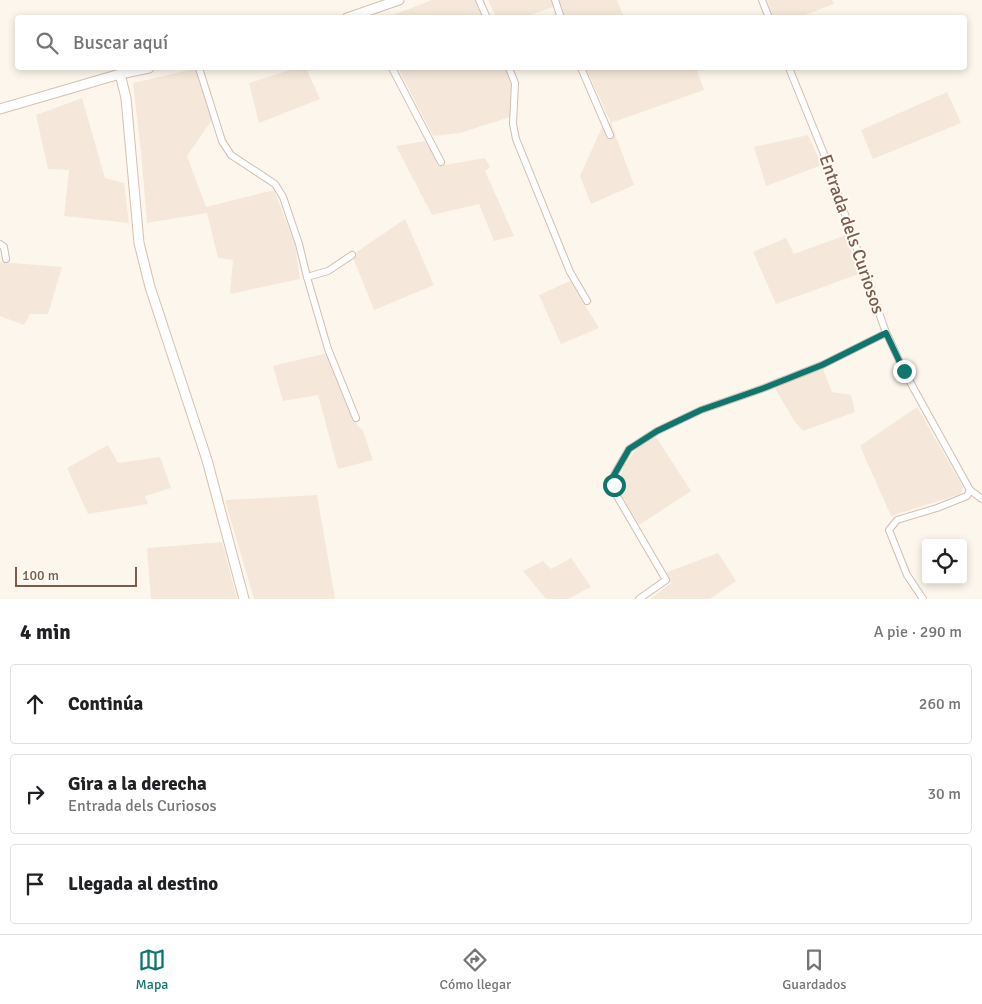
<!DOCTYPE html>
<html lang="es">
<meta charset="utf-8">
<style>
body{margin:0;font-family:Signika,sans-serif;background:#f6f6f6;color:#202124}
.controls{position:absolute;right:15px;bottom:15px;display:grid;overflow:hidden;border-radius:5px;box-shadow:0 2px 8px #0003}
.controls button{width:45px;height:45px;display:grid;place-items:center;padding:0;border:0;border-bottom:1px solid #e0e0e0;background:#fff;color:#202124;font:25px sans-serif}
.scale{position:absolute;left:15px;bottom:12px;width:122px;box-sizing:border-box;padding-left:5px;border:2px solid #7a5c4d;border-top:0;font-size:14px;line-height:18px;white-space:nowrap;color:#7a5c4d;-webkit-text-stroke:4px #fffaf3;paint-order:stroke}
.stop{position:absolute;width:15px;height:15px;margin:-11px;border:4px solid #0f766e;border-radius:50%;background:#fff}
.stop.end{background:#0f766e;border-color:#fff;box-shadow:0 1px 5px #0008}
.list{margin:0;padding:0;list-style:none}
h2{display:flex;justify-content:space-between;align-items:center;height:65px;margin:0;padding:0 20px;font-size:21px}
h2 small{font-size:16px;font-weight:400;color:#757577}
.list li{display:grid;grid-template-columns:32px 1fr auto;gap:15px;align-items:center;box-sizing:border-box;height:80px;margin:0 10px 10px;padding:0 10px;border:1px solid #e0e0e0;border-radius:5px}
.list b{display:block;font-size:19px;white-space:nowrap}
.list p{margin:0;font-size:16px;white-space:nowrap;color:#757577}
.list em{font-size:16px;font-style:normal;color:#757577}
.icon{flex:none;width:28px;height:28px;fill:none;stroke:currentColor;stroke-width:2;stroke-linecap:round;stroke-linejoin:round}
.map{position:relative;flex:none;width:982px;height:599px;overflow:hidden}
.search{position:absolute;background:#fff;box-shadow:0 2px 8px #0003;left:15px;right:15px;top:15px;height:55px;display:flex;align-items:center;gap:12px;box-sizing:border-box;padding:0 18px;border-radius:5px;color:#757577;font-size:19px}
.sheet{height:335px;background:#fff}
nav{display:flex;justify-content:space-around;align-items:center;box-sizing:border-box;height:70px;border-top:1px solid #e0e0e0;background:#fff;font-size:14px;color:#757577}
nav a{display:grid;justify-items:center;gap:2px}
nav .on{color:#0f766e}
.map>svg:first-child{display:block}
.residential{fill:#f5e8da}
.lines{fill:none;stroke-linecap:round;stroke-linejoin:round}
.minor-casing{stroke:#d1beb0;stroke-width:8}
.secondary-casing{stroke:#d6c0b0;stroke-width:11}
.minor{stroke:#fff;stroke-width:6}
.secondary{stroke:#fff;stroke-width:9}
.route{stroke:#0f766e;stroke-width:6}
.labels{text-anchor:middle;stroke-width:4;stroke-linejoin:round;paint-order:stroke}
.street-label{font-size:18px;fill:#7a5c4d;stroke:#fffaf3}
</style>
<div class="map">
<svg width="982" height="599" viewBox="0 0 982 599">
<rect width="100%" height="100%" fill="#fdf6ec"/>
<g class="residential">
<path d="M 432,0 L 479,0 L 486,18 L 385,18 Z"/>
<path d="M 488,0 L 617,0 L 624,17 L 565,17 L 559,5 L 525,17 L 496,17 Z"/>
<path d="M 767,0 L 832,0 L 834,4 L 800,17 L 773,17 Z"/>
<path d="M 198,68 L 214,117 L 187,156 L 206,207 L 274,190 L 295,244 L 300,279 L 230,294 L 233,260 L 218,258 L 207,213 L 147,223 L 141,152 L 133,83 Z"/>
<path d="M 296,68 L 306,68 L 320,99 L 259,123 L 249,83 Z"/>
<path d="M 398,68 L 505,68 L 511,84 L 510,117 L 460,133 L 433,136 Z"/>
<path d="M 586,68 L 696,68 L 704,90 L 611,123 L 634,185 L 591,204 L 580,176 L 603,125 L 611,123 Z"/>
<path d="M 947,92 L 961,123 L 873,159 L 861,130 Z"/>
<path d="M 82,98 L 105,178 L 124,183 L 129,223 L 64,216 L 69,170 L 48,169 L 36,115 Z"/>
<path d="M 808,135 L 822,165 L 766,186 L 754,147 Z"/>
<path d="M 426,141 L 439,166 L 485,158 L 490,167 L 485,171 L 514,236 L 494,241 L 479,204 L 432,215 L 396,146 Z"/>
<path d="M 405,219 L 434,285 L 374,310 L 352,255 Z"/>
<path d="M 846,235 L 859,274 L 776,304 L 753,252 L 786,238 L 794,254 Z"/>
<path d="M 0,262 L 62,267 L 48,314 L 30,314 L 24,325 L 0,316 Z"/>
<path d="M 570,281 L 599,328 L 561,344 L 539,295 Z"/>
<path d="M 327,353 L 352,419 L 363,431 L 373,460 L 338,469 L 318,395 L 283,401 L 273,366 Z"/>
<path d="M 823,369 L 832,392 L 851,395 L 855,412 L 803,431 L 793,419 L 775,388 Z"/>
<path d="M 917,407 L 963,487 L 961,494 L 891,516 L 860,446 Z"/>
<path d="M 656,437 L 691,491 L 639,525 L 617,489 L 624,466 L 638,447 Z"/>
<path d="M 108,445 L 118,463 L 160,457 L 171,488 L 145,496 L 148,504 L 88,514 L 67,468 Z"/>
<path d="M 317,495 L 335,598 L 334,599 L 254,599 L 225,500 Z"/>
<path d="M 222,542 L 237,599 L 151,599 L 147,548 Z"/>
<path d="M 718,553 L 736,581 L 710,599 L 650,599 L 671,583 L 665,573 Z"/>
<path d="M 571,558 L 591,587 L 568,599 L 546,599 L 523,571 L 543,561 L 551,569 Z"/>
</g>
<g class="lines">
<defs>
<g id="minor">
<path d="M 479,0 L 487,18"/>
<path d="M 555,0 L 561,18"/>
<path d="M 762,0 L 769,18"/>
<path d="M 199,68 L 222,141 L 231,155 L 275,184 L 283,197 L 299,244 L 307,277 L 328,349 L 356,418"/>
<path d="M 392,68 L 441,162"/>
<path d="M 509,68 L 515,83 L 513,124 L 516,139 L 570,272 L 587,301"/>
<path d="M 581,68 L 610,135"/>
<path d="M 789,68 L 824,154 L 885,330 L 904,371 L 970,490 L 982,499"/>
<path d="M 0,244 L 4,247 L 6,259"/>
<path d="M 307,277 L 328,271 L 352,255"/>
<path d="M 639,599 L 666,580 L 614,491 L 614,475 L 629,449 L 657,431 L 701,410 L 764,388 L 822,365 L 886,333"/>
<path d="M 923,599 L 907,575 L 889,530 L 897,520 L 937,508 L 967,496 L 970,490"/>
</g>
<g id="secondary">
<path d="M 347,18 L 399,0"/>
<path d="M 120,74 L 126,98 L 139,243 L 150,287 L 207,460 L 244,599"/>
<path d="M 0,109 L 120,74 L 149,68"/>
</g>
</defs>
<use href="#minor" class="minor-casing"/>
<use href="#secondary" class="secondary-casing"/>
<use href="#minor" class="minor"/>
<use href="#secondary" class="secondary"/>
</g>
<g class="lines">
<path class="route" d="M 614,485 L 614,475 L 629,449 L 657,431 L 701,410 L 764,388 L 822,365 L 886,333 L 904,371"/>
</g>
<g class="labels">
<g class="street-label">
<text transform="translate(852 234) rotate(71)" y="6">Entrada dels Curiosos</text>
</g>
</g>
</svg>
<div class="controls">
<button><svg class="icon" aria-label="locate" viewBox="0 0 24 24"><circle cx="12" cy="12" r="6"/><path d="M12 2v4M12 18v4M2 12h4M18 12h4"/></svg></button>
</div>
<div class="scale">100 m</div>
<div class="stop" style="left:614px;top:485px"></div>
<div class="stop end" style="left:904px;top:371px"></div>
<div class="search"><svg class="icon" aria-label="search" viewBox="0 0 24 24"><circle cx="10" cy="10" r="6"/><path d="M15 15l6 6"/></svg>Buscar aquí</div>
</div>
<section class="sheet">
<h2>4 min<small>A pie · 290 m</small></h2>
<ul class="list">
<li><svg class="icon" aria-label="ahead" viewBox="0 0 24 24"><path d="M12 20V5M6 11l6-6 6 6"/></svg><div><b>Continúa</b></div><em>260 m</em></li>
<li><svg class="icon" aria-label="right" viewBox="0 0 24 24"><path d="M7 20v-9h11M14 6l5 5-5 5"/></svg><div><b>Gira a la derecha</b><p>Entrada dels Curiosos</p></div><em>30 m</em></li>
<li><svg class="icon" aria-label="arrive" viewBox="0 0 24 24"><path d="M6 21V4h12l-3 4 3 4H6"/></svg><div><b>Llegada al destino</b></div></li>
</ul>
</section>
<nav>
<a class="on"><svg class="icon" aria-label="map" viewBox="0 0 24 24"><path d="M3 6l6-2 6 2 6-2v14l-6 2-6-2-6 2zM9 4v14M15 6v14"/></svg>Mapa</a>
<a><svg class="icon" aria-label="directions" viewBox="0 0 24 24"><path d="M12 3l9 9-9 9-9-9zM9 14v-3h6M13 9l2 2-2 2"/></svg>Cómo llegar</a>
<a><svg class="icon" aria-label="saved" viewBox="0 0 24 24"><path d="M7 4h10v16l-5-4-5 4z"/></svg>Guardados</a>
</nav>
